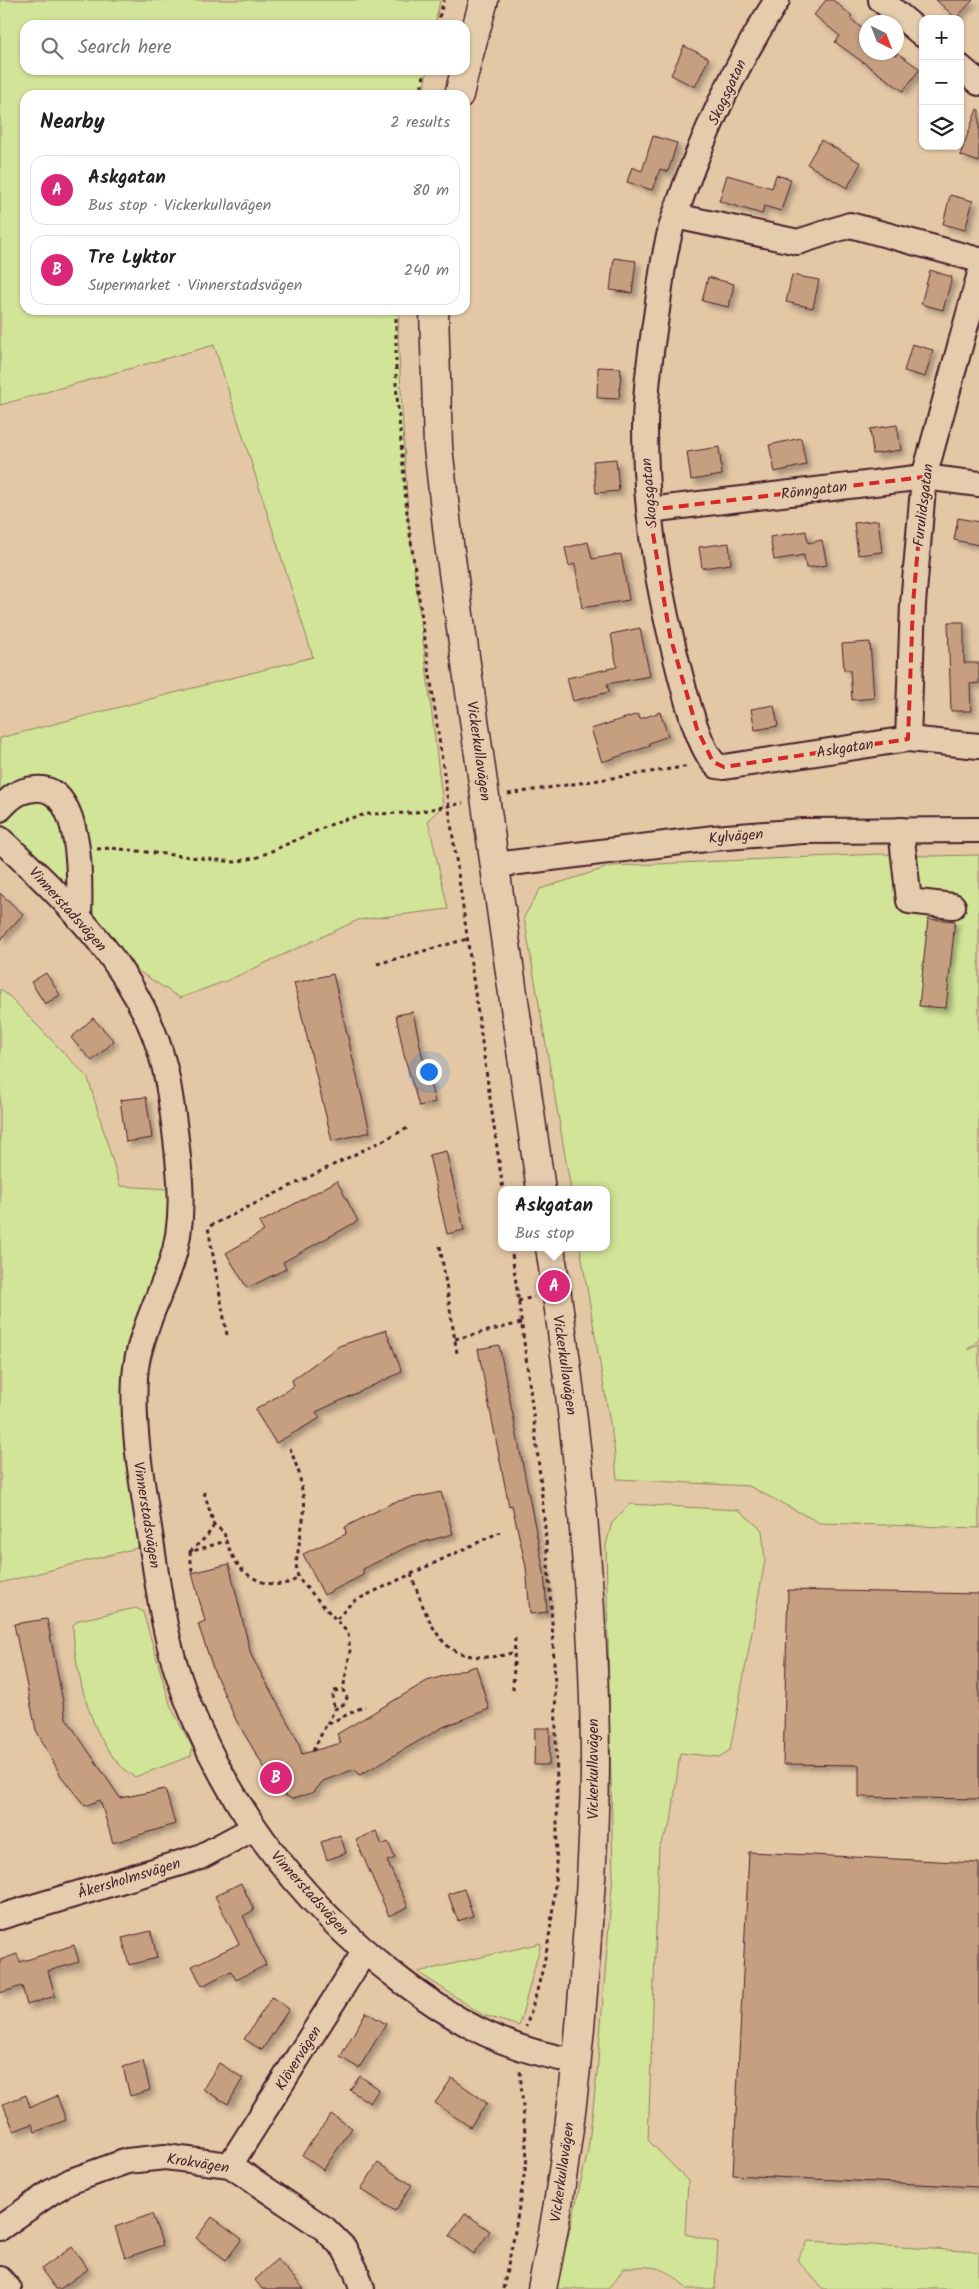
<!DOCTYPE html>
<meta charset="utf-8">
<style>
body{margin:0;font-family:Kalam,sans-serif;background:#f6f6f6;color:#202124}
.controls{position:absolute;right:15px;top:15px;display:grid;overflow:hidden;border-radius:10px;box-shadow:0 1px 4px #0004}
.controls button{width:45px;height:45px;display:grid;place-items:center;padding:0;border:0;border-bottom:1px solid #e0e0e0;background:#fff;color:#202124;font:25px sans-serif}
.compass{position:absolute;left:859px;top:15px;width:45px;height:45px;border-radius:50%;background:#fff;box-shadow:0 1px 4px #0004;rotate:138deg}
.you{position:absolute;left:428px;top:1071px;width:18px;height:18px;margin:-12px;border:4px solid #fff;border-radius:50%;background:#1a73e8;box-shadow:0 0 0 8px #1a73e833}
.badge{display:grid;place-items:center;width:32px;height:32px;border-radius:50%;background:#db2777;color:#fff;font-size:16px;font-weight:700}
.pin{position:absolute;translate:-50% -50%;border:2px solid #fff;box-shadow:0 1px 5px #0006}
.popup{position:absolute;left:498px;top:1186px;width:112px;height:65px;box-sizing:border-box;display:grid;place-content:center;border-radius:10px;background:#fff;filter:drop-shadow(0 1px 4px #0005);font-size:16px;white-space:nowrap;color:#757577}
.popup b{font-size:19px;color:#202124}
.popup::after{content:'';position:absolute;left:50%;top:100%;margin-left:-10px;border:10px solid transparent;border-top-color:#fff}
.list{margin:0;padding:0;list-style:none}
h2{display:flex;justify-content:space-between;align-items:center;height:65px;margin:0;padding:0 20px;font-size:21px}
h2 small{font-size:16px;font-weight:400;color:#757577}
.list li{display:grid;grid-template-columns:32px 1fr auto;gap:15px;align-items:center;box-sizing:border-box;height:70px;margin:0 10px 10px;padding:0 10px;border:1px solid #e0e0e0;border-radius:15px}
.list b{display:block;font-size:19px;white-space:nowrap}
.list p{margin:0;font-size:16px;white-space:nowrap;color:#757577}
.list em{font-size:16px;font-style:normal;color:#757577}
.icon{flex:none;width:28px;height:28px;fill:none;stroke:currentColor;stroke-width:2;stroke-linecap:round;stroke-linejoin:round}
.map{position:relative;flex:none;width:979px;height:2289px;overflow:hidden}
.search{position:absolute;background:#fff;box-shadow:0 1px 4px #0004;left:20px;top:20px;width:450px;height:55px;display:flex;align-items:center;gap:12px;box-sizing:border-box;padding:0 18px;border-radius:15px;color:#757577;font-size:19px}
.panel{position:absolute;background:#fff;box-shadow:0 1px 4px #0004;left:20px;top:90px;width:450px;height:225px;border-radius:15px}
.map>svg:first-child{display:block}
.green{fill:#d2e498;stroke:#8e8262}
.building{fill:#c59f80;stroke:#4a1f2b;filter:url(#shadow)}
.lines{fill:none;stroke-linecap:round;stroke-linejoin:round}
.minor-casing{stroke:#4a1f2b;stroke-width:28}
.major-casing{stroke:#4a1f2b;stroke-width:31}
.path{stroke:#4a1f2b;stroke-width:3;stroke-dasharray:4 4;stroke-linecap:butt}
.minor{stroke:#e4ccad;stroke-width:24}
.major{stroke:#e4ccad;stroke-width:28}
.marked{fill:none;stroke:#d62828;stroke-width:4;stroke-dasharray:10 6;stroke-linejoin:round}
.labels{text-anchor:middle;stroke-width:4;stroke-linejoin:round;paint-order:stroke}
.street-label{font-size:15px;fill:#4a1f2b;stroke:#e4ccad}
</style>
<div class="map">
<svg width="979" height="2289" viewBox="0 0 979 2289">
<defs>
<filter id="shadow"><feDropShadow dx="4.5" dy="4.5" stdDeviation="2.5" flood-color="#0004"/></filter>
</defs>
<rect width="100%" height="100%" fill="#e4c8a6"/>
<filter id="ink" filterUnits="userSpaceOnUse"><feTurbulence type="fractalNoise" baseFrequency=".02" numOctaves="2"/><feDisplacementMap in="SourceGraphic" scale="10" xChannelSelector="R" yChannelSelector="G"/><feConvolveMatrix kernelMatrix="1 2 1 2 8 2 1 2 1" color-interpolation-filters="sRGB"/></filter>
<g filter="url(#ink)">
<g class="green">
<path d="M 0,0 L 440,0 L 435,25 L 25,25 L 25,70 L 427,70 L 423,95 L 25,95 L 25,310 L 399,310 L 398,337 L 408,517 L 443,806 L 428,820 L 448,909 L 358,920 L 231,979 L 180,998 L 103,948 L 0,838 L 0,738 L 313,657 L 214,345 L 0,405 Z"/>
<path d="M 879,854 L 929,856 L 979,855 L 979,1340 L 967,1350 L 979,1344 L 979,1528 L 820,1523 L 749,1486 L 617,1479 L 614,1446 L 580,1247 L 606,1247 L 606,1190 L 571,1190 L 524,917 L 540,889 L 612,866 Z"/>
<path d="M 0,989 L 9,996 L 88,1078 L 120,1186 L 184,1190 L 180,1264 L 148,1371 L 145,1467 L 156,1543 L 0,1583 Z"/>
<path d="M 630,1504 L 739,1510 L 762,1530 L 765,1561 L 730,1750 L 719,1757 L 680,1753 L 671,1823 L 659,1847 L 648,2140 L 688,2181 L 685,2234 L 718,2242 L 715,2289 L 687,2289 C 666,2266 653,2265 624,2268 L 608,2289 L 556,2289 L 588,2151 L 597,2074 L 613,1875 L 606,1545 L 612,1523 Z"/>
<path d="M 136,1608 L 143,1612 L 171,1707 L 192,1747 L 191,1756 L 135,1777 C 93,1753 74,1671 73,1625 L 79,1620 Z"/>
<path d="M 541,1943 L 519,2026 L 483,2015 L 418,1972 Z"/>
<path d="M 808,2241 L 979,2252 L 979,2289 L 823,2289 L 797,2259 Z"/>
</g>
<g class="building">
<path d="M 826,0 L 833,0 L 852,16 L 850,18 L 866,32 L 866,52 L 892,52 L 896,56 L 896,52 L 920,69 L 903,91 L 835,42 L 840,36 L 814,15 Z"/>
<path d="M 936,0 L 973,0 L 956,18 Z"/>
<path d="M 684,46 L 709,58 L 695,87 L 671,75 Z"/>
<path d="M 977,109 L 979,110 L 979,162 L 960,155 Z"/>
<path d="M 653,136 L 677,143 L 668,172 L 660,169 L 652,190 L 627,182 L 632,167 L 642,171 Z"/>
<path d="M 821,140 L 861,163 L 847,188 L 807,164 Z"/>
<path d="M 727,175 L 772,188 L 776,175 L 791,179 L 781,211 L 764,206 L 762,214 L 719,201 Z"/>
<path d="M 950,195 L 973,201 L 965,230 L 943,224 Z"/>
<path d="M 614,258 L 636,261 L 632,293 L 610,290 Z"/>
<path d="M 930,270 L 952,277 L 943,310 L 921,304 Z"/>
<path d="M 792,275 L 819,280 L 813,308 L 786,302 Z"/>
<path d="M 708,277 L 734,284 L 729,307 L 702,301 Z"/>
<path d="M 912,344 L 933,350 L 925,377 L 904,371 Z"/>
<path d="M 598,367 L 621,368 L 619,399 L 597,398 Z"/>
<path d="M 897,425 L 901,450 L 873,454 L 870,429 Z"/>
<path d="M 801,438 L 806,465 L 775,472 L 769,445 Z"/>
<path d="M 719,447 L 722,475 L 691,480 L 687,452 Z"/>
<path d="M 616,459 L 619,491 L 596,493 L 593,461 Z"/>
<path d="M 958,518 L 979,522 L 979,545 L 954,540 Z"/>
<path d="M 878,520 L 882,552 L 858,555 L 854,523 Z"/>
<path d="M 806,531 L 808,543 L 822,540 L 827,565 L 806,568 L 804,555 L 774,560 L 770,537 Z"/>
<path d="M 588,542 L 592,559 L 621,554 L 629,600 L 582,608 L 575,564 L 569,566 L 565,548 Z"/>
<path d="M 729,543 L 731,564 L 702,568 L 699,547 Z"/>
<path d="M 948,622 L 964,622 L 964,663 L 979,663 L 979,683 L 970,684 L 971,711 L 951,711 Z"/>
<path d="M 640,628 L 650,676 L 607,684 L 609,692 L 573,701 L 567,678 L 617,667 L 611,634 Z"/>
<path d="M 870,642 L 874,698 L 852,700 L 850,670 L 844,670 L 842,644 Z"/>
<path d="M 774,705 L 778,726 L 755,730 L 751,709 Z"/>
<path d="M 660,712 L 668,736 L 649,743 L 650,746 L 602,762 L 591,729 L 638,714 L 640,719 Z"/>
<path d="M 0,893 L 23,914 L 0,940 Z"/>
<path d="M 928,919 L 955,921 L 946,1008 L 919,1006 Z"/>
<path d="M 46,973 L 60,995 L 45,1004 L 31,982 Z"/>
<path d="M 333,974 L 370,1132 L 332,1141 L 294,983 Z"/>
<path d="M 413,1012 L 422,1055 L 435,1102 L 419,1106 L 404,1055 L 396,1015 Z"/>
<path d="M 93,1018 L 114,1041 L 92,1061 L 71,1038 Z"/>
<path d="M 146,1097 L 152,1138 L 126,1142 L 120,1100 Z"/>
<path d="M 446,1151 L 464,1230 L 447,1234 L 429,1155 Z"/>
<path d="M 337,1181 L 358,1221 L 283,1262 L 286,1269 L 247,1288 L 226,1253 L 264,1231 L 259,1223 Z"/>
<path d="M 386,1330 L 402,1372 L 316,1412 L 320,1418 L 276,1443 L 255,1410 L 294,1386 L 292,1380 L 339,1346 Z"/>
<path d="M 499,1345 L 544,1572 L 547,1612 L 530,1614 L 526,1567 L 512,1505 L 509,1506 L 478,1349 Z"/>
<path d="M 441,1492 L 453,1534 L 409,1546 L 363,1569 L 363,1575 L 324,1595 L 303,1554 L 346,1534 L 345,1527 L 394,1502 Z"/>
<path d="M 229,1564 L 251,1655 L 298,1741 L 302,1754 L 341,1743 L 337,1734 L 427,1681 L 476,1666 L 489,1709 L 443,1727 L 360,1775 L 355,1769 L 323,1781 L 314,1792 L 292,1799 L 279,1792 L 236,1720 L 214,1671 L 198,1624 L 205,1621 L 192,1573 Z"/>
<path d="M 788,1590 L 979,1594 L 979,1799 L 859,1797 L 859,1765 L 783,1764 Z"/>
<path d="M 47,1619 L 66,1718 L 120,1798 L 165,1789 L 175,1824 L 113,1843 L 100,1800 L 85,1806 L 61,1776 L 36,1730 L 14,1624 Z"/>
<path d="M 535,1728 L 550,1728 L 549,1765 L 534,1765 Z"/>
<path d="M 376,1831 L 382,1845 L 388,1842 L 395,1858 L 387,1861 L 408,1907 L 389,1916 L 356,1840 Z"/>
<path d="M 340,1835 L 346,1853 L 327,1860 L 321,1842 Z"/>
<path d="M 749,1852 L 979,1863 L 979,2187 L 733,2175 Z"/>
<path d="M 241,1883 L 254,1910 L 243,1916 L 266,1965 L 236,1980 L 231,1971 L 202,1986 L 192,1966 L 239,1944 L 215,1896 Z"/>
<path d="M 464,1889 L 473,1916 L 458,1921 L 448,1894 Z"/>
<path d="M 151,1931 L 157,1958 L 129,1965 L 122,1938 Z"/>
<path d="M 74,1945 L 79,1962 L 48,1971 L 55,1996 L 27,2005 L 22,1986 L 0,1993 L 0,1960 L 17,1954 L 20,1962 Z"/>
<path d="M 272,1997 L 289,2009 L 262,2050 L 244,2039 Z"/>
<path d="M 366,2012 L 386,2024 L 359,2068 L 340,2057 Z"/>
<path d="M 143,2061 L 150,2090 L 130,2096 L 123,2067 Z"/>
<path d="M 219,2063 L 243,2078 L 228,2104 L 203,2089 Z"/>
<path d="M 360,2076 L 379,2089 L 370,2103 L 350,2090 Z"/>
<path d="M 452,2078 L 487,2103 L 470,2127 L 435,2103 Z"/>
<path d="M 26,2095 L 30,2107 L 57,2096 L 66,2120 L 35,2132 L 32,2124 L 14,2131 L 3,2104 Z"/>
<path d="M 331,2114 L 352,2128 L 323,2170 L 302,2155 Z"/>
<path d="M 378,2163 L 412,2185 L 395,2211 L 361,2189 Z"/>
<path d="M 465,2213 L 490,2231 L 474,2254 L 449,2236 Z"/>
<path d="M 152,2214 L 163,2245 L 125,2258 L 115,2227 Z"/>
<path d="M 212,2217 L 242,2239 L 226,2260 L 196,2238 Z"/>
<path d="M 72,2247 L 88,2269 L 60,2289 L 56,2289 L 41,2269 Z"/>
<path d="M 277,2259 L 304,2289 L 262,2289 L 255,2280 Z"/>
</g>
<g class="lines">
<defs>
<g id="minor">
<path d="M 777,0 C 734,67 701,139 675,215 C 665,245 661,279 657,310 C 651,350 645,390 645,430 C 645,505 656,581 675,654 C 681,679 698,751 717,766 L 724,767 L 908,739 L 979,746"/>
<path d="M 881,0 L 923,35"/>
<path d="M 960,67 L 979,83"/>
<path d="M 675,216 L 798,242 L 850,225 L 979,260"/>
<path d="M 649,510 L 924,477 L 979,484"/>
<path d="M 908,739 L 913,604 L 924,477 L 979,277"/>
<path d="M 0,809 C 11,797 19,790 35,789 C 84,784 80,887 79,918"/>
<path d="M 901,830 L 909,901 L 953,906"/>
<path d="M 0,839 C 68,901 141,973 164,1065 C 170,1089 173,1114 176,1139 C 181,1182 185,1222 171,1264 C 158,1301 137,1339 135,1378 C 132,1430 142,1482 150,1534 C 157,1578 162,1622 175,1665 C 214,1791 298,1903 403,1982 C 458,2023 508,2051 577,2061"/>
<path d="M 495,865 L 714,838 L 803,831 L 979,830"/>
<path d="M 0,1917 L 200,1857 L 254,1828"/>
<path d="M 230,2165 L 365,1951"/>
<path d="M 0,2228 L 51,2192 L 71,2181 L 127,2161 L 165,2157 L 230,2165 L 325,2229 L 344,2248 L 356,2271 L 362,2289"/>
<path d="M 0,2279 L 9,2289"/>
</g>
<g id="major">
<path d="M 465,69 L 484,0"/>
<path d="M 459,95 L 465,70"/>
<path d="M 434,310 L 438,447 L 449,544 L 541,1190"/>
<path d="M 542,2289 C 563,2191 575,2092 583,1992 C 589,1913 595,1835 595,1756 C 594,1586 575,1415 550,1247"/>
</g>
</defs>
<use href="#minor" class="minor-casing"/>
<use href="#major" class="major-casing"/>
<g class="path">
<path d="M 437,25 L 444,0"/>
<path d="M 420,95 L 425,70"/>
<path d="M 396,310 L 396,384 L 407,513 L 503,1190"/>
<path d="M 508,794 L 690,766"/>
<path d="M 97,849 L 111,848 L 235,862 L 258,857 L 339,821 L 367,814 L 411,813 L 463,803"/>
<path d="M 377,964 L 467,939"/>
<path d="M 440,1246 L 457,1353"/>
<path d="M 511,1247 C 534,1409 554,1571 556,1734 C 557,1794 559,1855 552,1915 C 548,1953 538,1990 526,2027"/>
<path d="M 518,1301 L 534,1297"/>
<path d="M 227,1335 L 208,1227 L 408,1128"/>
<path d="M 455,1339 L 521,1323"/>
<path d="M 290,1448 L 299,1473 L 305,1507 L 296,1564 L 298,1578 L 348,1633 L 350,1652 L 343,1690"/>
<path d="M 204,1492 L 214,1525 L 224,1532 L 226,1541"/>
<path d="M 190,1552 C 200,1541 207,1539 214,1525"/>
<path d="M 192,1571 L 190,1552 L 226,1541 C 229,1549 233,1558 238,1565 C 253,1583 279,1591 298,1578"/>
<path d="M 411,1574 C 419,1596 427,1622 442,1640 C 457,1660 493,1660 514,1652"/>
<path d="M 337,1619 L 352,1602 L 500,1532"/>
<path d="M 513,1690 L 515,1638"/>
<path d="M 327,1724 L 335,1709 L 344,1704 L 347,1698 L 343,1690 L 334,1691 L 332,1699 L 335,1709"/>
<path d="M 313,1751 L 326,1725 L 365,1706"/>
<path d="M 503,2289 L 514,2237 L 527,2158 L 520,2070"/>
</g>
<use href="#minor" class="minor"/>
<use href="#major" class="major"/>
</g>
</g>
<path class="marked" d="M 924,477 L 913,604 L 908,739 L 724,767 L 713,762 L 697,729 L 670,636 L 649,510 Z"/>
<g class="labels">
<g class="street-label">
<text transform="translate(727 92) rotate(-65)" y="5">Skogsgatan</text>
<text transform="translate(814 490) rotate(-7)" y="5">Rönngatan</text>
<text transform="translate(649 493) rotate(-95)" y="5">Skogsgatan</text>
<text transform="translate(923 505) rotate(-83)" y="5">Furulidsgatan</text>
<text transform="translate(845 748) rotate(-9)" y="5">Askgatan</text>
<text transform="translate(479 751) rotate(82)" y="5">Vickerkullavägen</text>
<text transform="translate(736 836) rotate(-5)" y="5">Kylvägen</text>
<text transform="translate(68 909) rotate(48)" y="5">Vinnerstadsvägen</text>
<text transform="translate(565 1365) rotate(82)" y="5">Vickerkullavägen</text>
<text transform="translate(147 1515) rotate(81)" y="5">Vinnerstadsvägen</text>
<text transform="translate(593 1769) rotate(-90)" y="5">Vickerkullavägen</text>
<text transform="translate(129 1878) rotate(-17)" y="5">Åkersholmsvägen</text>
<text transform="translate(310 1893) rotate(48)" y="5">Vinnerstadsvägen</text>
<text transform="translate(298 2058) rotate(-58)" y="5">Klövervägen</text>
<text transform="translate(198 2163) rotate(9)" y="5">Krokvägen</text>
<text transform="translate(562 2172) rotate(-82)" y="5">Vickerkullavägen</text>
</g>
</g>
</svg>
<div class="controls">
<button>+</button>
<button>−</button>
<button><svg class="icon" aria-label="layers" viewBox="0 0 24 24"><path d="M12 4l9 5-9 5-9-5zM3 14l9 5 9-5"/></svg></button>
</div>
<svg class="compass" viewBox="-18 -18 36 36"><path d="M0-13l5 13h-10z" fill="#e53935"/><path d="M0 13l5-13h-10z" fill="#757577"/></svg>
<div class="you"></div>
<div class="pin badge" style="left:554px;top:1286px">A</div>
<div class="popup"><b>Askgatan</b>Bus stop</div>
<div class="pin badge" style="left:276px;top:1778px">B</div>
<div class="search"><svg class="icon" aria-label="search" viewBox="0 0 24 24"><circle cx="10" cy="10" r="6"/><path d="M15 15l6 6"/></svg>Search here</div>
<section class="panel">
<h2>Nearby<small>2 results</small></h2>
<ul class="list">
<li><span class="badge">A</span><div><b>Askgatan</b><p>Bus stop · Vickerkullavägen</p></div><em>80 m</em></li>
<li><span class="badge">B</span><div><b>Tre Lyktor</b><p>Supermarket · Vinnerstadsvägen</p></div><em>240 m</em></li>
</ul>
</section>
</div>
